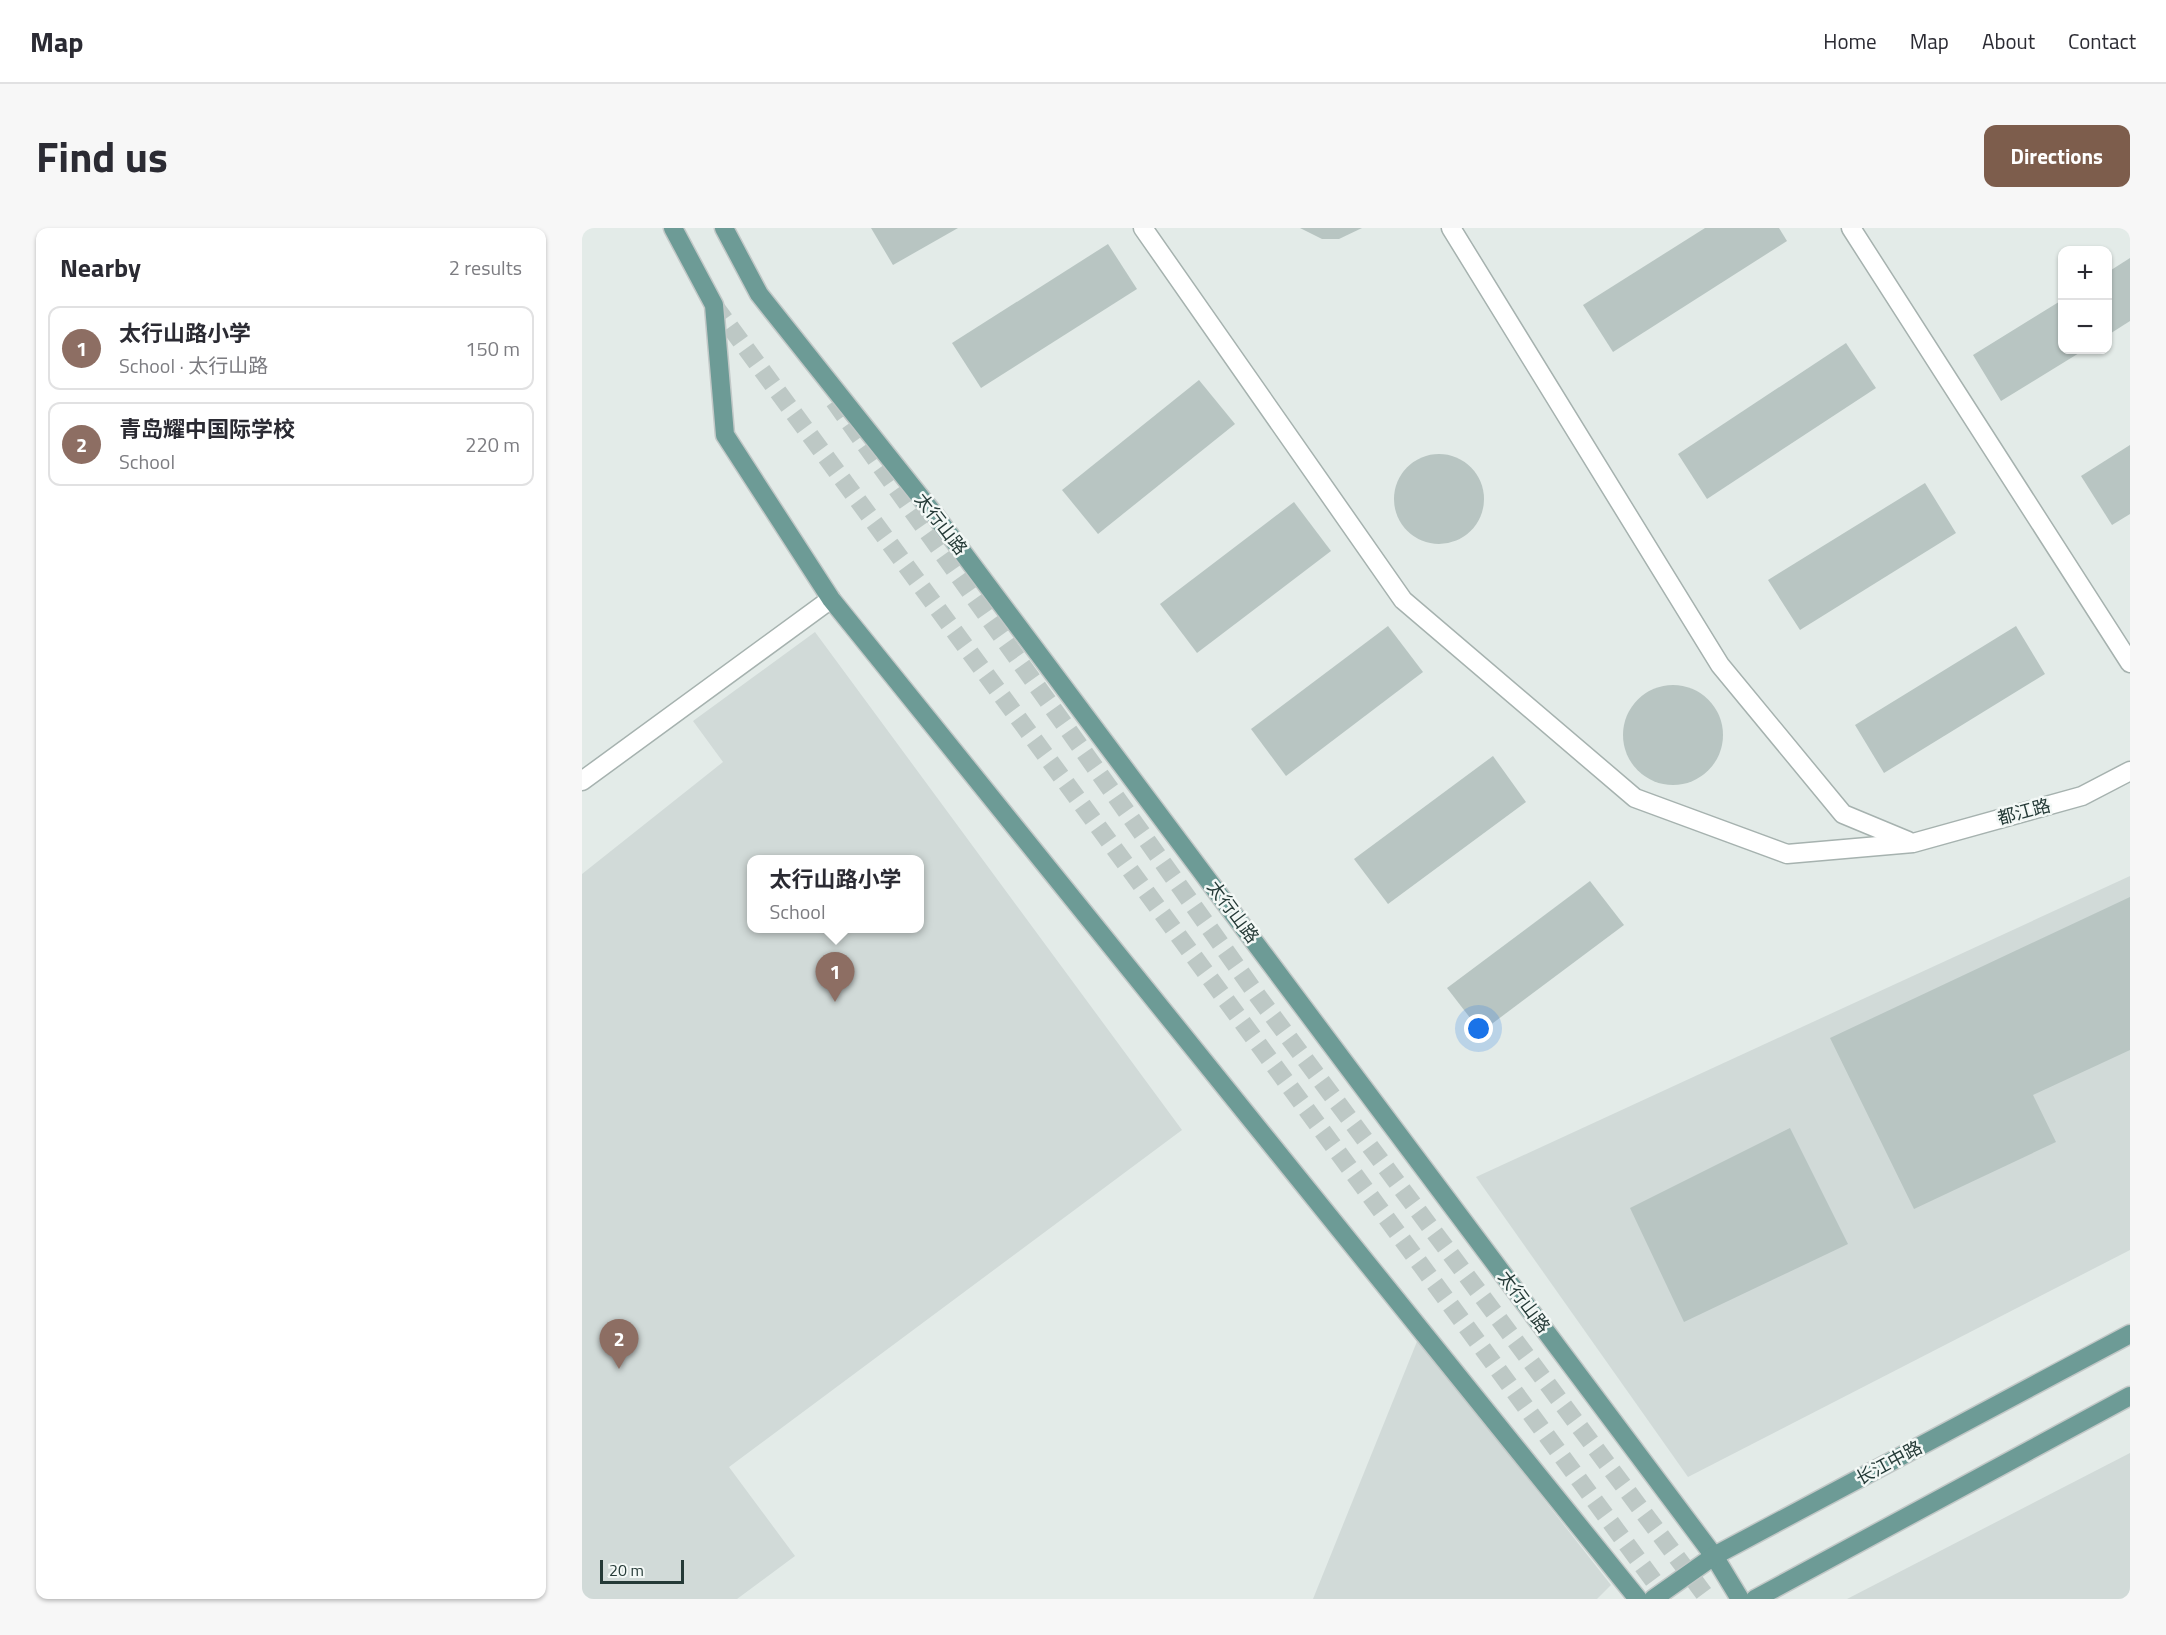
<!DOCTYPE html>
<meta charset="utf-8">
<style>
body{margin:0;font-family:"Titillium Web","Noto Sans SC",sans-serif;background:#f7f7f7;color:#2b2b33}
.controls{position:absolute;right:18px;top:18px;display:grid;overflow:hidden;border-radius:12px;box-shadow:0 2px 4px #0004}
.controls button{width:54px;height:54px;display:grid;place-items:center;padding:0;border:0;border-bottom:2px solid #e1e1e2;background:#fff;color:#2b2b33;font:30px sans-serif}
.scale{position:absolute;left:18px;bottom:15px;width:84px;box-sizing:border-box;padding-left:6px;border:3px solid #253a37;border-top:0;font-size:16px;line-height:21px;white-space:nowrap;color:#253a37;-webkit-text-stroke:4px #f3f8f6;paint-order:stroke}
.you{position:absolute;left:897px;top:801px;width:21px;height:21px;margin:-15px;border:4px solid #fff;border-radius:50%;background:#1a73e8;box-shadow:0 0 0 9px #1a73e833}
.badge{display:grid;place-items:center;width:39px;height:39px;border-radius:50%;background:#7d5d4c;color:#fff;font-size:20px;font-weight:700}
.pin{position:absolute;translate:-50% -50px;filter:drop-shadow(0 2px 3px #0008)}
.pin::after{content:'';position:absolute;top:32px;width:21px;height:18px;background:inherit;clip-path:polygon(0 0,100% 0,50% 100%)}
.popup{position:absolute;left:165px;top:627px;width:177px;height:78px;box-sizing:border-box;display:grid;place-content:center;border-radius:12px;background:#fff;filter:drop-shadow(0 2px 4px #0005);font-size:20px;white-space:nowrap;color:#7c7c81}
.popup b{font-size:22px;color:#2b2b33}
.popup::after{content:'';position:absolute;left:50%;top:100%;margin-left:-12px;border:12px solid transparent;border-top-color:#fff}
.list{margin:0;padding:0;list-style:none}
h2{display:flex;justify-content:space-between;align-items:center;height:78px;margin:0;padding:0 24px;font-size:26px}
h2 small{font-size:20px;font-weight:400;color:#7c7c81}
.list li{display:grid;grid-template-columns:39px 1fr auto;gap:18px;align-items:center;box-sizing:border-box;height:84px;margin:0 12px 12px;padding:0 12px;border:2px solid #e1e1e2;border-radius:12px}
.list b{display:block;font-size:22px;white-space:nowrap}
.list p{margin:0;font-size:20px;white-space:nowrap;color:#7c7c81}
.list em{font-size:20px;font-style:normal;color:#7c7c81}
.map{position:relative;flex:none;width:1548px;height:1371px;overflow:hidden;border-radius:12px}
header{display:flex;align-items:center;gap:36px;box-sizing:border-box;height:84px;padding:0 30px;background:#fff;border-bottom:2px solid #e1e1e2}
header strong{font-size:28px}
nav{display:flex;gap:33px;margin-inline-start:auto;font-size:21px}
.intro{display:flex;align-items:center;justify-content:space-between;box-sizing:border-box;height:144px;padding:0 36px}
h1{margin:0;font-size:42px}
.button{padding:15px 27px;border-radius:12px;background:#7d5d4c;color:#fff;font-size:21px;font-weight:700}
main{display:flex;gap:36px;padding:0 36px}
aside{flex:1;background:#fff;border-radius:12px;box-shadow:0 2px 4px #0004}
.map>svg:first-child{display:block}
.built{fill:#d1dad8;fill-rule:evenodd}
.building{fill:#b8c5c2}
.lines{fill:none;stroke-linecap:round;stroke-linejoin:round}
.major-tunnel{stroke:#bdc8c5;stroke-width:18;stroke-dasharray:18 9;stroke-linecap:butt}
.minor-casing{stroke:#a6b2af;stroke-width:21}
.major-casing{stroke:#c2c8c7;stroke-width:21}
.minor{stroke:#fff;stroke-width:18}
.major{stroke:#6d9b96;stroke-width:18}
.labels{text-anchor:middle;stroke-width:5;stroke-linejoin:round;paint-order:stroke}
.street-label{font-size:18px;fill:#253a37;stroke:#f3f8f6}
</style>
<header>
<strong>Map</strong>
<nav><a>Home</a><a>Map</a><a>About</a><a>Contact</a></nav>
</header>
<div class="intro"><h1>Find us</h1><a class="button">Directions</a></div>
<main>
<aside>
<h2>Nearby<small>2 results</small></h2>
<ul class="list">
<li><span class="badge" style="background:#8d6e63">1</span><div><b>太行山路小学</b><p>School · 太行山路</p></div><em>150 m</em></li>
<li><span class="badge" style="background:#8d6e63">2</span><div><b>青岛耀中国际学校</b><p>School</p></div><em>220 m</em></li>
</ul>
</aside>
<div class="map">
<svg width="1548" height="1371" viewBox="0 0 1548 1371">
<rect width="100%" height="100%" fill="#e3ebe8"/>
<g class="built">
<path d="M 233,404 L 600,902 L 147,1239 L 213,1328 L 155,1371 L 0,1371 L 0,646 L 141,534 L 111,493 ZM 169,632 L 337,632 L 337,700 L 169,700 Z"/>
<path d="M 1548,648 L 1548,1022 L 1106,1249 L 894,949 Z"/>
<path d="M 836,1111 L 1029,1357 L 1015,1371 L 731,1371 Z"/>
<path d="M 1548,1225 L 1548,1371 L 1265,1371 Z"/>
</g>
<g class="building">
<path d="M 289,0 L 376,0 L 311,37 Z"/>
<path d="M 718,0 L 780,0 L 757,11 L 740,11 Z"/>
<path d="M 1123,0 L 1197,0 L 1205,13 L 1031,124 L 1001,77 Z"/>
<path d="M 526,16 L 555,61 L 399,160 L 370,115 Z"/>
<path d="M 1548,30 L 1548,93 L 1526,107 L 1526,44 Z"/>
<path d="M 1480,72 L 1480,122 L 1502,122 L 1419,173 L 1391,127 Z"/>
<path d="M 1264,115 L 1294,160 L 1125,271 L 1096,226 Z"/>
<path d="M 617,152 L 653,196 L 516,306 L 480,262 Z"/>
<path d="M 1548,217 L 1548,286 L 1530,297 L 1499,248 Z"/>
<circle cx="857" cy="271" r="45"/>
<path d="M 1343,255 L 1374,305 L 1218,402 L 1186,352 Z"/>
<path d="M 712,274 L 749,323 L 615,425 L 578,376 Z"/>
<path d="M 806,398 L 841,444 L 704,548 L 669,501 Z"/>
<path d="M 1434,398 L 1463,446 L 1302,545 L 1273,497 Z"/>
<circle cx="1091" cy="507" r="50"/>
<path d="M 911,528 L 944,574 L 806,676 L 772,631 Z"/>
<path d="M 1008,653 L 1042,697 L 899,804 L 865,760 Z"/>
<path d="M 1548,669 L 1548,822 L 1451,867 L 1474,914 L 1332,981 L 1248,810 Z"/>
<path d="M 1208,900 L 1266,1016 L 1102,1094 L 1048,980 Z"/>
</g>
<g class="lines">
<g class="major-tunnel">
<path d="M 132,77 L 1085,1371"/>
<path d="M 252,173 L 675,767 L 1126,1371"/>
</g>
<defs>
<g id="minor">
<path d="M 561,0 L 821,372 L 1053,570 L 1205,626 L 1331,615 L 1500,568 L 1548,543"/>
<path d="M 869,0 L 1138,437 L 1261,586 L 1326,613"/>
<path d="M 1269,0 L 1548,435"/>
<path d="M 0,553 L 249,371"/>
</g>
<g id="major">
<path d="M 91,0 L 132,77 L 143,207 L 249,371 L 1056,1371"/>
<path d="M 142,0 L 177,66 L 352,286 L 1132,1328 L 1158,1371"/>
<path d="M 1071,1371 L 1132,1328 L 1548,1106"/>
<path d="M 1173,1371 L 1548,1168"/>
</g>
</defs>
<use href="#minor" class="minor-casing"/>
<use href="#major" class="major-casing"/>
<use href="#minor" class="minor"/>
<use href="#major" class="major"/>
</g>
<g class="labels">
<g class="street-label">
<text transform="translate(359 296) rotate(52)" y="6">太行山路</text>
<text transform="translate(1442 584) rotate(-15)" y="6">都江路</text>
<text transform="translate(651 684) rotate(53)" y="6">太行山路</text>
<text transform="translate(942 1074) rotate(53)" y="6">太行山路</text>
<text transform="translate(1307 1235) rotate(-28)" y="6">长江中路</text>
</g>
</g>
</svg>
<div class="controls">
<button>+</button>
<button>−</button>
</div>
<div class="scale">20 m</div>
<div class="you"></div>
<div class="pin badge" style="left:253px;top:774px;background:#8d6e63">1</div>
<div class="popup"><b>太行山路小学</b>School</div>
<div class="pin badge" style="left:37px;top:1141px;background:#8d6e63">2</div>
</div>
</main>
